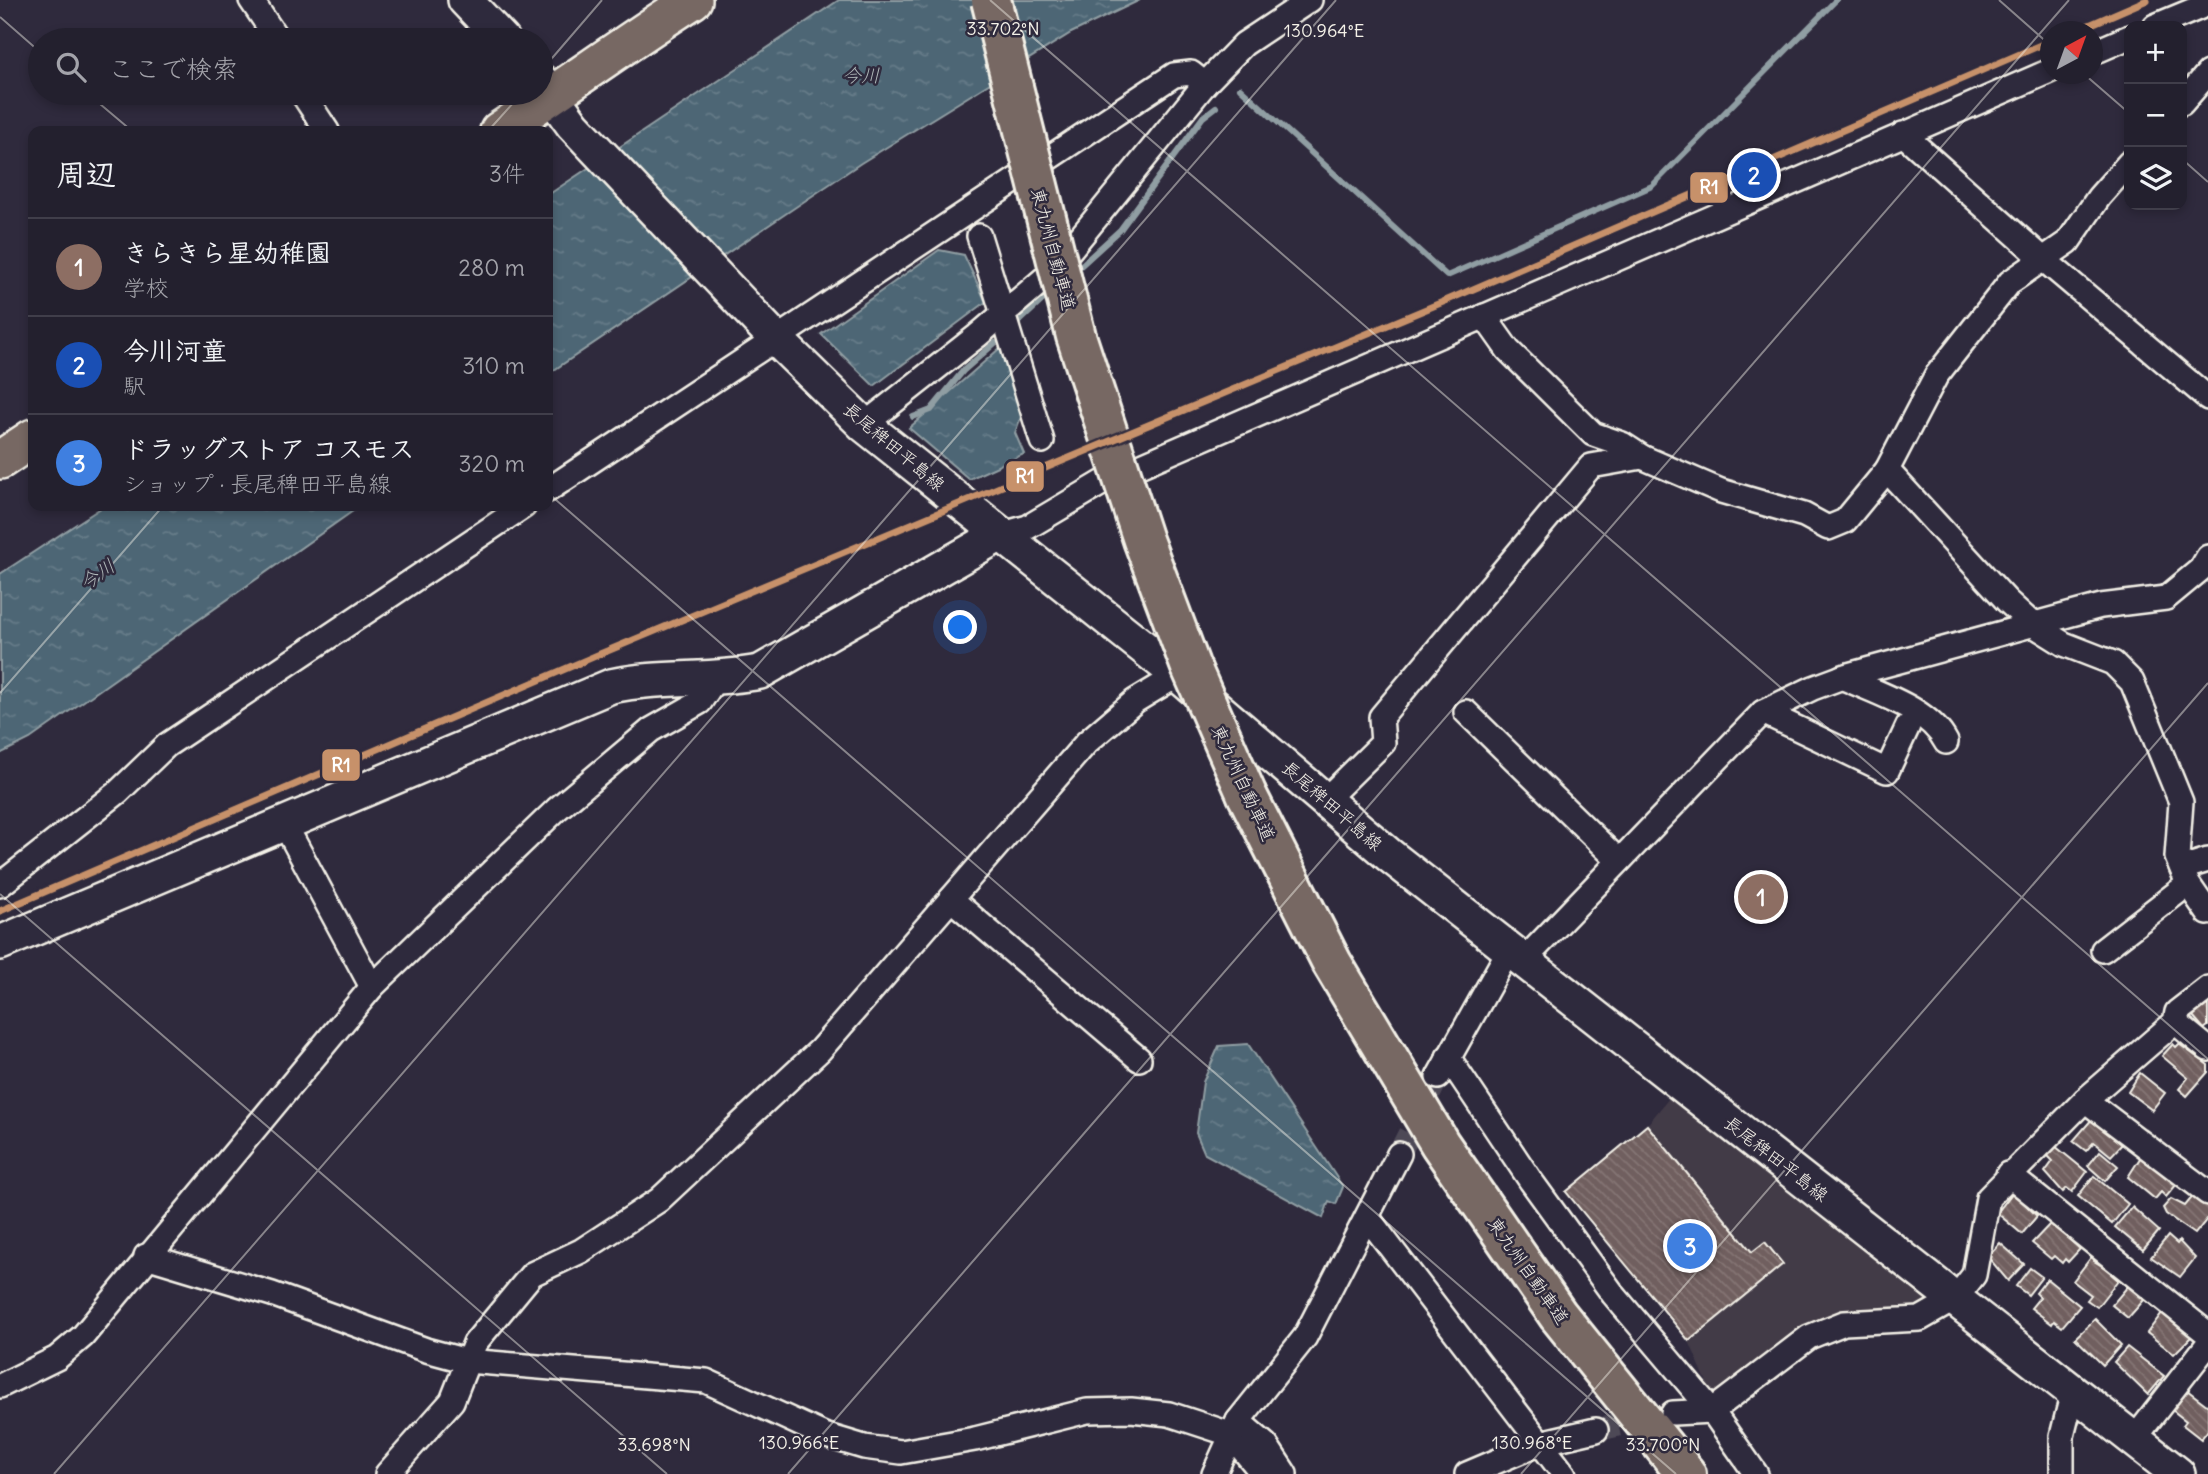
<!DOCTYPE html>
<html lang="ja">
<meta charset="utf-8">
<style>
body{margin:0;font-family:Delius,"Klee One",sans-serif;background:#2f2d3a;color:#f1f3f6}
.controls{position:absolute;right:21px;top:21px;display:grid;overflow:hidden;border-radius:14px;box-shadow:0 4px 10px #0003}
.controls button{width:63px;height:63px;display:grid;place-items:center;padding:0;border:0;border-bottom:2px solid #403e4a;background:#23202e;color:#f1f3f6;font:35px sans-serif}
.compass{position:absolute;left:2040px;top:21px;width:63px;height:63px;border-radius:50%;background:#23202e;box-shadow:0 4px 10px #0003;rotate:41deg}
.you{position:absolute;left:961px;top:628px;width:24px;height:24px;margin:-18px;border:5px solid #fff;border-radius:50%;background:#1a73e8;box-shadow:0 0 0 10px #1a73e833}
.badge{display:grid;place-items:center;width:46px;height:46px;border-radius:50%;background:#bca0f2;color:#fff;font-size:23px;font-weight:700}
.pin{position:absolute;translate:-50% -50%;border:4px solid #fff;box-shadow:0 2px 7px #0006}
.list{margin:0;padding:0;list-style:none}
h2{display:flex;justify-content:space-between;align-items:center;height:91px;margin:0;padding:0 28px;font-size:30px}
h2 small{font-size:23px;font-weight:400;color:#a3a3aa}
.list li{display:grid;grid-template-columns:46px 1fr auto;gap:21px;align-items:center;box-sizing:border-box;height:98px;padding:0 28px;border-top:2px solid #403e4a}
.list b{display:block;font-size:26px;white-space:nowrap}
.list p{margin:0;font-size:23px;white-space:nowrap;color:#a3a3aa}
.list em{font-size:23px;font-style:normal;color:#a3a3aa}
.icon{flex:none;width:38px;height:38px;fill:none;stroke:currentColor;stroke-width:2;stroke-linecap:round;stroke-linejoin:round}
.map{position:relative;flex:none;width:2208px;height:1474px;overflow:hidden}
.search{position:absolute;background:#23202e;box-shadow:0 4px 10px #0003;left:28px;top:28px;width:525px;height:77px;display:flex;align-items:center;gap:18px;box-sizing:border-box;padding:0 24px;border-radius:38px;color:#a3a3aa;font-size:26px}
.panel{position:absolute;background:#23202e;box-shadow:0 4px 10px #0003;left:28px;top:126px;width:525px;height:385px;border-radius:14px}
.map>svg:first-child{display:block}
.built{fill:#423a47}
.water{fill:url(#water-ripples);stroke:#909ea3;stroke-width:2}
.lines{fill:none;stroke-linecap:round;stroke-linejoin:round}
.stream{stroke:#909ea3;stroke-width:6}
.building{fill:url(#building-back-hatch);stroke:#f4f1e8;stroke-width:2}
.street-tunnel{stroke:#4d4857;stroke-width:23;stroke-dasharray:23 11;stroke-linecap:butt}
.street-casing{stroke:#f4f1e8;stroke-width:28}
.secondary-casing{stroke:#f4f1e8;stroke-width:38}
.primary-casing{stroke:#f4f1e8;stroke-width:42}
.highway-casing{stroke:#f4f1e8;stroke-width:44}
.street{stroke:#2f2a3d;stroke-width:23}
.secondary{stroke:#2f2a3d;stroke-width:33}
.primary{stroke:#776864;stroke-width:37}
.highway{stroke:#776864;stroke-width:38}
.highway-bridge-casing{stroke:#f4f1e8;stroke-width:44;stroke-linecap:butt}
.highway-bridge{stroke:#776864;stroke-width:38}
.rail-1-casing{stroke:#2f2a3d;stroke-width:12}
.rail-1{stroke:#c7916a;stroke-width:7}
.ticks{fill:none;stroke:#f4f1e8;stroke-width:2;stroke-opacity:0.45}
.labels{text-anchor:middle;stroke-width:5;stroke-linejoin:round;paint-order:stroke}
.street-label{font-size:18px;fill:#f4f1e8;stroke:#2f2a3d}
.water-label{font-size:19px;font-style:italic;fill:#b1b9ba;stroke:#2f2a3d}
.ticks-label{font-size:18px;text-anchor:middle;fill:#f4f1e8;stroke:#2f2a3d;stroke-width:5;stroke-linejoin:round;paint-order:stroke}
.line-badge{stroke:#2f2a3d;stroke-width:2.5}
.badge-label{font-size:19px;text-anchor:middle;font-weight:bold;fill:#fff}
</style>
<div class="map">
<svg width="2208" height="1474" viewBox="0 0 2208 1474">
<defs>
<pattern id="water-ripples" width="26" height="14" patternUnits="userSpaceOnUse" patternTransform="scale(1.75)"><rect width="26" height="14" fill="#4d6675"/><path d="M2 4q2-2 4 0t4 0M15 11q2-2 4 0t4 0" fill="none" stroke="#677c89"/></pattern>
<pattern id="building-back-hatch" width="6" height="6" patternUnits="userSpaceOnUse" patternTransform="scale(1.75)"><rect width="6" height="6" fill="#705e5e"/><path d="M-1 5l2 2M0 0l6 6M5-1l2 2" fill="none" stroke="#857675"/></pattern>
</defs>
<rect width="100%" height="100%" fill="#2f2a3d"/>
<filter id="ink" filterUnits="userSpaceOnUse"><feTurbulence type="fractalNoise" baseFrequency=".0143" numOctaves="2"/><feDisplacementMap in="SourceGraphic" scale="14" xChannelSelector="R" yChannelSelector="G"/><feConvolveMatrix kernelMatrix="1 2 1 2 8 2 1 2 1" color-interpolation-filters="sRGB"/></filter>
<g filter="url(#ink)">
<path class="built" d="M 1674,1092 L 1934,1296 L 1921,1311 L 1843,1315 L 1816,1321 L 1714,1399 L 1689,1341 L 1566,1192 L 1647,1125 Z"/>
<g class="water">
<path d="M 839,0 L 1140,0 L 1071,33 L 861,163 L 548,374 L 548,195 Z"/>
<path d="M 939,250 L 964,255 L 986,302 L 874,386 L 821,334 Z"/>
<path d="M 1000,348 L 1022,414 L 1015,433 L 1024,454 L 969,479 L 909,428 Z"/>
<path d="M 104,506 L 360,506 L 30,739 L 0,754 L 0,574 Z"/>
<path d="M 1248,1044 L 1343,1187 L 1336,1204 L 1329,1201 L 1323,1218 L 1205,1154 L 1196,1133 L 1203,1082 L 1219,1046 Z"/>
</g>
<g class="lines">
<g class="stream">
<path d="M 1240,88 L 1447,276 L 1652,186 L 1836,0"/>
<path d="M 1075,271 L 1120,230 L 1203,117 L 1216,107"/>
<path d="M 1019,322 L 1051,292"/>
<path d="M 913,417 L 931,410 L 963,371 L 995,343"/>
</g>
</g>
<g class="building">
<path d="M 2208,1003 L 2208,1026 L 2204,1029 L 2193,1016 Z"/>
<path d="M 2173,1044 L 2176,1047 L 2179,1044 L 2208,1065 L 2208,1072 L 2187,1096 L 2179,1089 L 2188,1078 L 2162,1056 Z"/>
<path d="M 2140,1073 L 2165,1093 L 2152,1110 L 2128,1092 Z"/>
<path d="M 2093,1118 L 2123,1143 L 2111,1156 L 2094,1142 L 2086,1151 L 2073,1141 Z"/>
<path d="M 1647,1125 L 1752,1252 L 1765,1242 L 1783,1264 L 1689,1341 L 1566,1192 Z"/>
<path d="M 2055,1146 L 2087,1172 L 2072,1192 L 2067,1188 L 2063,1192 L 2045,1172 L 2053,1161 L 2047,1155 Z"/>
<path d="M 2100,1151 L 2118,1166 L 2105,1181 L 2088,1166 Z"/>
<path d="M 2142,1155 L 2177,1184 L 2166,1197 L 2161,1192 L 2155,1199 L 2128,1177 Z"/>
<path d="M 2094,1176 L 2128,1204 L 2112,1224 L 2078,1196 Z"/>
<path d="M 2013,1192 L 2037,1216 L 2022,1234 L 1997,1213 Z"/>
<path d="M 2194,1195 L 2208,1207 L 2208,1218 L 2195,1234 L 2166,1214 L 2163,1208 L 2171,1199 L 2185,1206 Z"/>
<path d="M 2132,1207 L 2159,1231 L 2143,1250 L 2115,1227 Z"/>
<path d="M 2051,1223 L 2080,1249 L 2068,1262 L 2065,1259 L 2062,1263 L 2054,1256 L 2051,1259 L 2032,1243 Z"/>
<path d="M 2168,1236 L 2177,1244 L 2179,1241 L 2195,1258 L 2180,1277 L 2151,1257 Z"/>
<path d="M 2000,1243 L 2024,1264 L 2008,1281 L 1988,1257 Z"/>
<path d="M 2092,1256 L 2095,1258 L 2094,1261 L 2112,1272 L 2111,1274 L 2118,1280 L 2097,1307 L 2087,1300 L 2091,1295 L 2073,1281 Z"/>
<path d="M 2030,1268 L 2042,1277 L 2028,1295 L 2016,1286 Z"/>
<path d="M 2047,1279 L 2080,1306 L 2062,1327 L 2054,1321 L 2052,1324 L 2031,1308 L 2040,1297 L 2036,1293 Z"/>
<path d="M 2128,1286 L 2144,1300 L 2128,1318 L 2112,1305 Z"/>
<path d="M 2162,1313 L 2191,1337 L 2174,1354 L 2147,1333 Z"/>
<path d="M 2095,1319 L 2121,1345 L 2103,1365 L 2075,1338 Z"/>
<path d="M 2127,1347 L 2164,1376 L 2148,1395 L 2114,1362 Z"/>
<path d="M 2187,1390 L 2208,1406 L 2208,1430 L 2201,1439 L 2183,1425 L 2186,1421 L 2171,1409 Z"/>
</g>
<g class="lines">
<g class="street-tunnel">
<path d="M 1399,1154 L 1438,1077"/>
<path d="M 1596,1430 L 1650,1418"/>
</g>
<defs>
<g id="street">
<path d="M 251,0 L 278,40"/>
<path d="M 2155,26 L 2208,4"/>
<path d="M 2092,53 L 2129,37"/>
<path d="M 302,93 L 327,131"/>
<path d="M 2182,103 L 2208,73"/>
<path d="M 1903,134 L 2043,259 L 2208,398"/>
<path d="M 2129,163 L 2099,197 L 2068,242 L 2010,282 L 1936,376 L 1887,470 L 2007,601 L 2032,624 L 2064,644 L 2113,663 L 2132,682 L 2181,802 L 2177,857 L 2188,884 L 2208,913"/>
<path d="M 979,236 L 1042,441"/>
<path d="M 1484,316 L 1508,350 L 1593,434 L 1622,444 L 1642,457 L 1721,491 L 1804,515 L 1828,528 L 1845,521 L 1887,470"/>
<path d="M 864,425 L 977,336 L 1052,272 L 1205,84"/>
<path d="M 548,490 L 1174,75 L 1191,73 L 1205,84 L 1244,44 L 1310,0"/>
<path d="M 999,535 L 1028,527 L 1107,480 L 2050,71"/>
<path d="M 1842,677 C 1876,693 1929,708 1946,742"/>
<path d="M 1466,712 L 1619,861"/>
<path d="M 1763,712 L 1887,771 L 1908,726"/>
<path d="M 1325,800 L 1383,743 L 1381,717 L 1591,466 L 1642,457"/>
<path d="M 284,823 L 372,987"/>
<path d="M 2182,868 L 2208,860"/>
<path d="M 0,885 L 118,792 L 167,745 L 524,506"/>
<path d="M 951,899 L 1139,1059"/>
<path d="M 2103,950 L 2188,884"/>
<path d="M 1523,961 L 1763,712 L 1813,688 L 1848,675 L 2101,606 L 2166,598 L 2201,569 L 2208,557"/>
<path d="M 2175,1022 L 2208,1049"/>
<path d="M 1448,1057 L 1531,1181 L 1613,1294 L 1712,1411 L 1756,1474"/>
<path d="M 1438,1077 L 1509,950"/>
<path d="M 2085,1100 L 2208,1193"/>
<path d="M 2008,1174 L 2208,1334"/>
<path d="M 1368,1218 L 1564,1474"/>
<path d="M 146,1256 L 272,1294 L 426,1350 L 467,1361 L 706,1381 L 824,1435 L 864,1447 L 901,1452 L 975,1439 L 1087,1411 L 1131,1410 L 1169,1414 L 1230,1434 L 1263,1474"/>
<path d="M 0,1386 L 57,1358 L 83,1336 L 372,987 L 557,809 L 651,730 L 700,702 L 716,678"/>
<path d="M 1673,1413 L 1712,1411 L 1809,1337 L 1844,1323 L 1920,1319 L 1955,1299 L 1974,1275 L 1988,1198 L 2085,1100 L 2175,1022 L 2177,1012 L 2208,988"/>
<path d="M 1238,1421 L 1266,1445 L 1285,1474"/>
<path d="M 2135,1438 L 2208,1344"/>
<path d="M 387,1474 L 452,1401 L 475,1343 L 532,1274 L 581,1251 L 659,1200 L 820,1050 L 1087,742 L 1135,701 L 1178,675"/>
<path d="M 1214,1474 L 1238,1421 L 1305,1337 L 1399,1154"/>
<path d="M 1467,1474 L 1540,1443 L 1596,1430"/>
<path d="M 2062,1474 L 2062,1436 L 2073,1392"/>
</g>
<g id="secondary">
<path d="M 465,0 L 503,40"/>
<path d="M 541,81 L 573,125 L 775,338 L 864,425 L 1178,675 L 1389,855 L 2178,1474"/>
<path d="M 0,943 L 611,686 C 662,675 709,682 760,672 L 999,535"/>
</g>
<g id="primary">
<path d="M 499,131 C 564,88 627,42 693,0"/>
<path d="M 0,460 L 33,438"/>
</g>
<path id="highway" d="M 1247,795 L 1332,963 L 1440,1144 L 1558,1315 L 1686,1474"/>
</defs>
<use href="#street" class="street-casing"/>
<use href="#secondary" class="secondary-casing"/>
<use href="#primary" class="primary-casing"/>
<use href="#highway" class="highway-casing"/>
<use href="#street" class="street"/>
<use href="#secondary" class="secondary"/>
<use href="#primary" class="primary"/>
<use href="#highway" class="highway"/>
<defs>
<path id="highway-bridge" d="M 991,0 L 1076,336 L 1143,540 L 1190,665 L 1247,795"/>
</defs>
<use href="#highway-bridge" class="highway-bridge-casing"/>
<use href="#highway-bridge" class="highway-bridge"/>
<defs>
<g id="rail-1">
<path d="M 2073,32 L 2147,0"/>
<path d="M 0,911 L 600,654 L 1443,302 L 2050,41"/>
</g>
</defs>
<use href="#rail-1" class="rail-1-casing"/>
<use href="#rail-1" class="rail-1"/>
</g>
</g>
<path class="ticks" d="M 990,0 L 2208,1059M 1999,0 L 2050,45M 0,17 L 40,52M 541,71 L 602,0M 2084,74 L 2129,113M 87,93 L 132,131M 488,131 L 522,93M 2182,159 L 2208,182M 548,493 L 1676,1474M 0,693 L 163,506M 0,894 L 667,1474M 54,1474 L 1336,0M 788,1474 L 2069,0M 1521,1474 L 2208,683"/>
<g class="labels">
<g class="street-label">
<text transform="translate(1053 249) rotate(75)" y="6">東九州自動車道</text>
<text transform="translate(894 447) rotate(40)" y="6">長尾稗田平島線</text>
<text transform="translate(1243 783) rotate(65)" y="6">東九州自動車道</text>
<text transform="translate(1332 806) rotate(41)" y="6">長尾稗田平島線</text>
<text transform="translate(1776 1159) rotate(38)" y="6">長尾稗田平島線</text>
<text transform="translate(1528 1271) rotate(55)" y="6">東九州自動車道</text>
</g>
<g class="water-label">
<text x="861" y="82">今川</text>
<text transform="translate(97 574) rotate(-35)" y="7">今川</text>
</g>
</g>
<g class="ticks-label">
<text x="1003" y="35">33.702°N</text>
<text x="1324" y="37">130.964°E</text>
<text x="799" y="1449">130.966°E</text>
<text x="1532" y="1449">130.968°E</text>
<text x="654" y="1451">33.698°N</text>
<text x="1663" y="1451">33.700°N</text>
</g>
<g class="line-badge">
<rect x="1689" y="171" width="40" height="33" rx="7" fill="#c7916a"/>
<rect x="1005" y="460" width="40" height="33" rx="7" fill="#c7916a"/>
<rect x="321" y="748" width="40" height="34" rx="7" fill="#c7916a"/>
</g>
<g class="badge-label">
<text x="1709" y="194">R1</text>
<text x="1025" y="483">R1</text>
<text x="341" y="772">R1</text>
</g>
</svg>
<div class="controls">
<button>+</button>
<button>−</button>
<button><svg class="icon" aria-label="layers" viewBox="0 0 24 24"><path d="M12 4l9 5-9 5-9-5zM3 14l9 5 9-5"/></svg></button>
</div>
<svg class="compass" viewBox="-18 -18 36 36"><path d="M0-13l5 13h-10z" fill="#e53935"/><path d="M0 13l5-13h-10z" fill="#a3a3aa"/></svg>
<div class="you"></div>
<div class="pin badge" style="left:1761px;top:897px;background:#8d6e63">1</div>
<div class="pin badge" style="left:1754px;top:175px;background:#1a4fb4">2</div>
<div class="pin badge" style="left:1690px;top:1246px;background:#3f7fe0">3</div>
<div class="search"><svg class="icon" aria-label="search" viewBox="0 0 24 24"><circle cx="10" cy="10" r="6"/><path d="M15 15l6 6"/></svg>ここで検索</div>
<section class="panel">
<h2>周辺<small>3件</small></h2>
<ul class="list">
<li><span class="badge" style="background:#8d6e63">1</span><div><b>きらきら星幼稚園</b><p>学校</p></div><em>280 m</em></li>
<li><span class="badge" style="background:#1a4fb4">2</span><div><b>今川河童</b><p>駅</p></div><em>310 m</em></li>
<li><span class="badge" style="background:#3f7fe0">3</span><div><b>ドラッグストア コスモス</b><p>ショップ · 長尾稗田平島線</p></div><em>320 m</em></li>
</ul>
</section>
</div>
